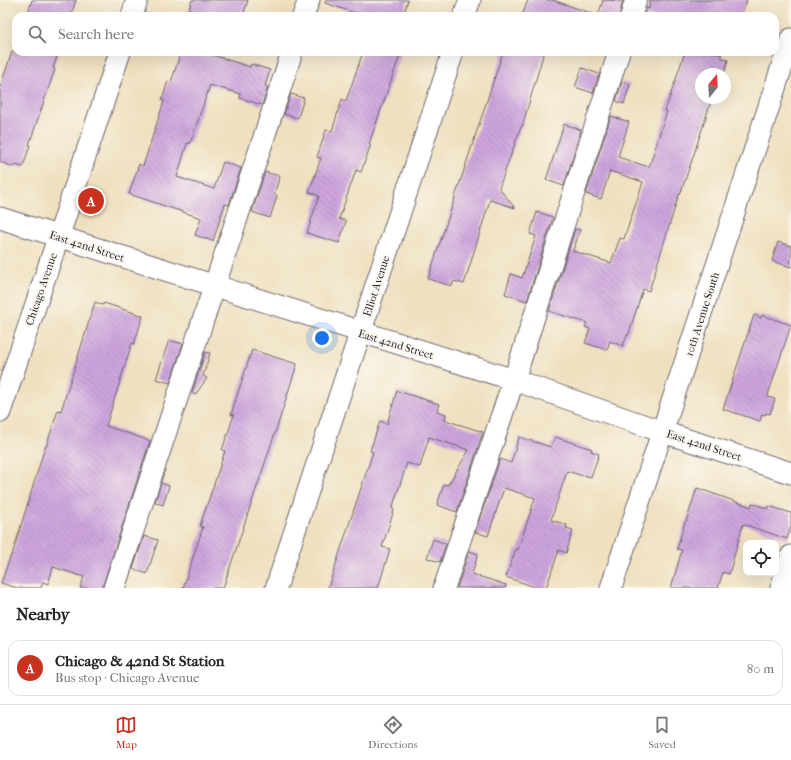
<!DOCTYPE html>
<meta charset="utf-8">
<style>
body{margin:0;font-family:"IM FELL French Canon",serif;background:#f6f6f6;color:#202124}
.controls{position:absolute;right:12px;bottom:12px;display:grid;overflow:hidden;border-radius:8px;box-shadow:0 4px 16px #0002}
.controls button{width:36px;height:36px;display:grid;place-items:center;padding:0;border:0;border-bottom:1px solid #e0e0e0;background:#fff;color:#202124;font:20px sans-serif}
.compass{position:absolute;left:695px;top:68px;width:36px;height:36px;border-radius:50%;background:#fff;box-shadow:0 4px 16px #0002;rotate:18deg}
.you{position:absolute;left:322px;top:338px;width:14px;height:14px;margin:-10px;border:3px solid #fff;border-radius:50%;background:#1a73e8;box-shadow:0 0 0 6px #1a73e833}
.badge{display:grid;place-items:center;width:26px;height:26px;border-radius:50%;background:#c8321e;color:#fff;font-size:13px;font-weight:700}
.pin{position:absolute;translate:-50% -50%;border:2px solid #fff;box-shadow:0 1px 4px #0006}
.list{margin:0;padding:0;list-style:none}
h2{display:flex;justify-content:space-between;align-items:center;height:52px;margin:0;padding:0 16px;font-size:17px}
h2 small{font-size:13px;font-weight:400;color:#757577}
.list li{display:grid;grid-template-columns:26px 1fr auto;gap:12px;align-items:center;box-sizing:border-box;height:56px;margin:0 8px 8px;padding:0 8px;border:1px solid #e0e0e0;border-radius:12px}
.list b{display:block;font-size:15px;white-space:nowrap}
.list p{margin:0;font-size:13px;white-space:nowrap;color:#757577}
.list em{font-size:13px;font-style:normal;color:#757577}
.icon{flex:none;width:22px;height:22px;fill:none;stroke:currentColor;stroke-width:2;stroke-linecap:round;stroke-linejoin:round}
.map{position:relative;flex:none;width:791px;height:588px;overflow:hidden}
.search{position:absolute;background:#fff;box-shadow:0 4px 16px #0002;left:12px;right:12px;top:12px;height:44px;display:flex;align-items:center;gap:10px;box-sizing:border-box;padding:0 14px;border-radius:12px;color:#757577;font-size:15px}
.sheet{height:116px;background:#fff}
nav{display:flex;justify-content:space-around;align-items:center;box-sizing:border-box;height:56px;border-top:1px solid #e0e0e0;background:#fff;font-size:11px;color:#757577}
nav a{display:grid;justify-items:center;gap:2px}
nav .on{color:#c8321e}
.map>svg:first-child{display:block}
.building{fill:url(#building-back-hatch)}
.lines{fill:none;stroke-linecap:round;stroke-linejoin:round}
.minor-casing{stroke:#6a646a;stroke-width:23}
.minor{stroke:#fff;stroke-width:21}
.labels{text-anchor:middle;stroke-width:3.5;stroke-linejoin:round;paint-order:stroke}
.street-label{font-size:11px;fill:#22223b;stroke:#fbf7ec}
</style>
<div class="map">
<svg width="791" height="588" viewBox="0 0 791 588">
<defs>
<pattern id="building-back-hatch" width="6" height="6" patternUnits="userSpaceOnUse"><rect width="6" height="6" fill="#cea5de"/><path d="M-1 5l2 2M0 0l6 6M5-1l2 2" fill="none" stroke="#a786b5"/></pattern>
</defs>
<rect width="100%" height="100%" fill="#fbf7ec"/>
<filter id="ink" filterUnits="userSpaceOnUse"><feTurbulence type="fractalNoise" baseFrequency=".025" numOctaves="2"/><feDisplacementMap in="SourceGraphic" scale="8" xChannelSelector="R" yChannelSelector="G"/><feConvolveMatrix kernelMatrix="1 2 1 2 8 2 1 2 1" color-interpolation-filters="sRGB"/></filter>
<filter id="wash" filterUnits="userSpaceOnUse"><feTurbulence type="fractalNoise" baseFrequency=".012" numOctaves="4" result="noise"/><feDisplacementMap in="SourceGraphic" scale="16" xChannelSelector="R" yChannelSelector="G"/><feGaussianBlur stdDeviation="0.9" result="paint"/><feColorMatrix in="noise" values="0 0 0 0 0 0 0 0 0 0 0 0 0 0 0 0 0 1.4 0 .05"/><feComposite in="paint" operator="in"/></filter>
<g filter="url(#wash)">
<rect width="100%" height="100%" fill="#efe0c0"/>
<g id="blocks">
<g class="building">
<path d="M 32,0 L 76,0 L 71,16 L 27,16 Z"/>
<path d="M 192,0 L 248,0 L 243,16 L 187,16 Z"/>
<path d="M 326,0 L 408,0 L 403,16 L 364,16 L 325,3 Z"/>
<path d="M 528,0 L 552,0 L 591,13 L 590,16 L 522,16 Z"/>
<path d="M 603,0 L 623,1 L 619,16 L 598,16 Z"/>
<path d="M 650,0 L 747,0 L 741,16 L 644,16 L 646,8 L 649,9 Z"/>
<path d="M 12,52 L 59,52 L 53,68 L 55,69 L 29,145 L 30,145 L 23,167 L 15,165 L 14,167 L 0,162 L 0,87 Z"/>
<path d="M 181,52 L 203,52 L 250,67 L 251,64 L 270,70 L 265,86 L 268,87 L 262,105 L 240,98 L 241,94 L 210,85 L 190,144 L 187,143 L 177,177 L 214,189 L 223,162 L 241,168 L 229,205 L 225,204 L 213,241 L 195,235 L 201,218 L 129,194 L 139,164 L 143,166 L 164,101 L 162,100 L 168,81 L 171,82 Z"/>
<path d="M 363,52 L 401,52 L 369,144 L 371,144 L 361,172 L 356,170 L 339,219 L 346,221 L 339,243 L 307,233 L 319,196 L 309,192 L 321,158 L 317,157 L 326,130 L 332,131 L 342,99 L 346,101 Z"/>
<path d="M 503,52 L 544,52 L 522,127 L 521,127 L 499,188 L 515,208 L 490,200 L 464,284 L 454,281 L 452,286 L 428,279 Z"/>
<path d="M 685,52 L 712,52 L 722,55 L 721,57 L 728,60 L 724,74 L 701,74 L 701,98 L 712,98 L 693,157 L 680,195 L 679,194 L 649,291 L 643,289 L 628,336 L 627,335 L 623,346 L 610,341 L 607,350 L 585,343 L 590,329 L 585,327 L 587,323 L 549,311 L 575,229 L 580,230 L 573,251 L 611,263 L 620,238 L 624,239 L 643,182 L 610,171 L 601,199 L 586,194 L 611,116 L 629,122 L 618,157 L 649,167 L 667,111 L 665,111 Z"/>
<path d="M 582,68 L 599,74 L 593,93 L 575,87 Z"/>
<path d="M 622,82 L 630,84 L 624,104 L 616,101 Z"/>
<path d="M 291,94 L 304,98 L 298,118 L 284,114 Z"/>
<path d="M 564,124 L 581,130 L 564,186 L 546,180 Z"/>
<path d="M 265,172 L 280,176 L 274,194 L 277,196 L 270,218 L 252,212 Z"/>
<path d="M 537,212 L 553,217 L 527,301 L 505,294 L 511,274 L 522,278 L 536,236 L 530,234 Z"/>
<path d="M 778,242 L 791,246 L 791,267 L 772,261 Z"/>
<path d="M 95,302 L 103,305 L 104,303 L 143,316 L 134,344 L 132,343 L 106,426 L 150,441 L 102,588 L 80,588 L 84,577 L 53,567 L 48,584 L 43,582 L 41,588 L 17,588 L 1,583 L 11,555 L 12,555 L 45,447 L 46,447 L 58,410 L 61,411 Z"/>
<path d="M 754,315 L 761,318 L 762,315 L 791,325 L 768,395 L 768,397 L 775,399 L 770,414 L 766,413 L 765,415 L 762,414 L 760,421 L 723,409 Z"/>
<path d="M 169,340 L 183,344 L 170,383 L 156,379 Z"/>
<path d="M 252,350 L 297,364 L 280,418 L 223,588 L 183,588 L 203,527 L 200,526 L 225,451 L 222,450 L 234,415 L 231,414 Z"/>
<path d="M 205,352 L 210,353 L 203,376 L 207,378 L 195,395 L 192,393 Z"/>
<path d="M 397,391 L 439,404 L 437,411 L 446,414 L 445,420 L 483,432 L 457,512 L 437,505 L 444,484 L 448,485 L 469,450 L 429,437 L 420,467 L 407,463 L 392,509 L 394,510 L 382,547 L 390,549 L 378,588 L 328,588 L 373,452 L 370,451 L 380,421 L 387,424 Z"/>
<path d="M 519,437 L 551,447 L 555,437 L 592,449 L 591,451 L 599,454 L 591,477 L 584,475 L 583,476 L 567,471 L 551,520 L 567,525 L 566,528 L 573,530 L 566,553 L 559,550 L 546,588 L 538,588 L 506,577 L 516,549 L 518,550 L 535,498 L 504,488 L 488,536 L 475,532 L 500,459 L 511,463 Z"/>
<path d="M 161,483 L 169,486 L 163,505 L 155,502 Z"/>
<path d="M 697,488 L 751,507 L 752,503 L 768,509 L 769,506 L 791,513 L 791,527 L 787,539 L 743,524 L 729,574 L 723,572 L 718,588 L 671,588 L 682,550 L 677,549 L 685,522 L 686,522 Z"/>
<path d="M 144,536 L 158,540 L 147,574 L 133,569 Z"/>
<path d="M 433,539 L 446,544 L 440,562 L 427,558 Z"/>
<path d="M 469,551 L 478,554 L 472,574 L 506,585 L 505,588 L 457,588 Z"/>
</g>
</g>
</g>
<g filter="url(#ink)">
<use href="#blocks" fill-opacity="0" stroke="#6a646a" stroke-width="1"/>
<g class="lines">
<defs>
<g id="minor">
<path d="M 132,16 L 137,0"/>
<path d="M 303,16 L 309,0"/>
<path d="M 464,16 L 470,0"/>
<path d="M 631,16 L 636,0"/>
<path d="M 0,218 L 514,380 L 663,432 L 791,473"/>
<path d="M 0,412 L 120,52"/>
<path d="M 114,588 C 173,409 234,231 292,52"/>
<path d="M 276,588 L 453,52"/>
<path d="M 444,588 L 521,358 L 619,52"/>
<path d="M 611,588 L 791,39"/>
<path d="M 781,588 L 791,556"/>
</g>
</defs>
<use href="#minor" class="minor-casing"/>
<use href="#minor" class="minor"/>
</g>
</g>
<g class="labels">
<g class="street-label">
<text transform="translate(87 246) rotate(18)" y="4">East 42nd Street</text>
<text transform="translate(376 286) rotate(-72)" y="4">Elliot Avenue</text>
<text transform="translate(41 289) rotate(-71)" y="4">Chicago Avenue</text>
<text transform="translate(702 314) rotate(-72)" y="4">10th Avenue South</text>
<text transform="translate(396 344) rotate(17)" y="4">East 42nd Street</text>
<text transform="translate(704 445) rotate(18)" y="4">East 42nd Street</text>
</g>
</g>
</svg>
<div class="controls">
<button><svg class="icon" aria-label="locate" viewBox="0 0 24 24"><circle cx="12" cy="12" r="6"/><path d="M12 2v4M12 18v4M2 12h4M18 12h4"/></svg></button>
</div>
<svg class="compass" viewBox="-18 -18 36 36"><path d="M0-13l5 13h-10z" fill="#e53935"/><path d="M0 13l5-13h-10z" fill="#757577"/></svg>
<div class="you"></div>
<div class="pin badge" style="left:91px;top:201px">A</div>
<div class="search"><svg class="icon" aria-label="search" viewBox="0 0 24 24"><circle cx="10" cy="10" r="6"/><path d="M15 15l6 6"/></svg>Search here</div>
</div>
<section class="sheet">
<h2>Nearby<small></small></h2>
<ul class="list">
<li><span class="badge">A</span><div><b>Chicago &amp; 42nd St Station</b><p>Bus stop · Chicago Avenue</p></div><em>80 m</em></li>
</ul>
</section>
<nav>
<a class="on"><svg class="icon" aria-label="map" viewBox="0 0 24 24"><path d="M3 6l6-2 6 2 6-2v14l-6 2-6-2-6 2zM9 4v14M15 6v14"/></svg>Map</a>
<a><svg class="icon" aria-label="directions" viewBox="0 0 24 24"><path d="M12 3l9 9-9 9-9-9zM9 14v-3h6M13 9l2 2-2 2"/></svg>Directions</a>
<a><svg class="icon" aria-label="saved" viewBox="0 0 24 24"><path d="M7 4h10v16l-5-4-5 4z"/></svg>Saved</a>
</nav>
